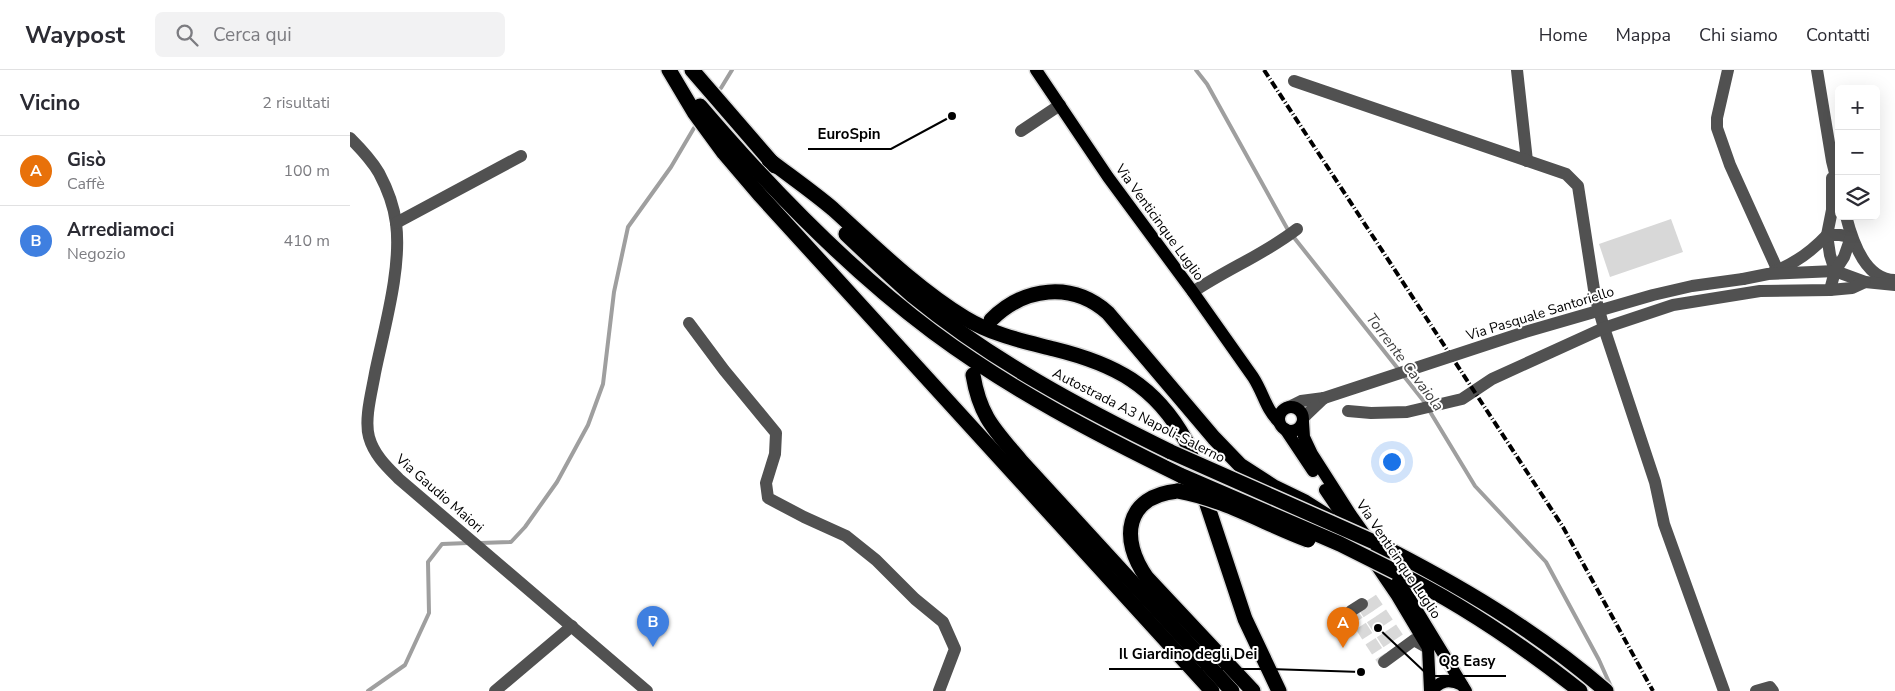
<!DOCTYPE html>
<html lang="it">
<meta charset="utf-8">
<style>
body{margin:0;font-family:"Nunito Sans",sans-serif;background:#f2f2f3;color:#2b2b33}
.controls{position:absolute;right:15px;top:15px;display:grid;overflow:hidden;border-radius:8px;box-shadow:0 5px 20px #0002}
.controls button{width:45px;height:45px;display:grid;place-items:center;padding:0;border:0;border-bottom:1px solid #e1e1e2;background:#fff;color:#2b2b33;font:25px sans-serif}
.you{position:absolute;left:1041px;top:391px;width:18px;height:18px;margin:-12px;border:4px solid #fff;border-radius:50%;background:#1a73e8;box-shadow:0 0 0 8px #1a73e833}
.badge{display:grid;place-items:center;width:32px;height:32px;border-radius:50%;background:#000;color:#fff;font-size:16px;font-weight:700}
.pin{position:absolute;translate:-50% -41px;filter:drop-shadow(0 1px 2px #0008)}
.pin::after{content:'';position:absolute;top:26px;width:18px;height:15px;background:inherit;clip-path:polygon(0 0,100% 0,50% 100%)}
.list{margin:0;padding:0;list-style:none}
h2{display:flex;justify-content:space-between;align-items:center;height:65px;margin:0;padding:0 20px;font-size:21px}
h2 small{font-size:16px;font-weight:400;color:#7c7c81}
.list li{display:grid;grid-template-columns:32px 1fr auto;gap:15px;align-items:center;box-sizing:border-box;height:70px;padding:0 20px;border-top:1px solid #e1e1e2}
.list b{display:block;font-size:19px;white-space:nowrap}
.list p{margin:0;font-size:16px;white-space:nowrap;color:#7c7c81}
.list em{font-size:16px;font-style:normal;color:#7c7c81}
.icon{flex:none;width:28px;height:28px;fill:none;stroke:currentColor;stroke-width:2;stroke-linecap:round;stroke-linejoin:round}
.map{position:relative;flex:none;width:1545px;height:621px;overflow:hidden}
header{display:flex;align-items:center;gap:30px;box-sizing:border-box;height:70px;padding:0 25px;background:#fff;border-bottom:1px solid #e1e1e2}
header strong{font-size:24px}
nav{display:flex;gap:28px;margin-inline-start:auto;font-size:18px}
.search{width:350px;height:45px;background:#f2f2f3;display:flex;align-items:center;gap:12px;box-sizing:border-box;padding:0 18px;border-radius:8px;color:#7c7c81;font-size:19px}
main{display:flex}
aside{flex:1;background:#fff}
.map>svg:first-child{display:block}
.green{fill:#d8d8d8}
.lines{fill:none;stroke-linecap:round;stroke-linejoin:round}
.stream{stroke:#9f9f9f;stroke-width:4}
.minor-tunnel{stroke:#d9d9d9;stroke-width:12;stroke-dasharray:12 6;stroke-linecap:butt}
.major-casing{stroke:#dbdbdb;stroke-width:15}
.highway-casing{stroke:#dbdbdb;stroke-width:18}
.minor{stroke:#515151;stroke-width:12}
.major{stroke:#000;stroke-width:12}
.highway{stroke:#000;stroke-width:15}
.rail{stroke:#000;stroke-width:4;stroke-dasharray:8 2.5 1 2.5;stroke-linecap:butt}
.highway-bridge-casing{stroke:#dbdbdb;stroke-width:18;stroke-linecap:butt}
.minor-bridge{stroke:#515151;stroke-width:12}
.highway-bridge{stroke:#000;stroke-width:15}
.labels{text-anchor:middle;stroke-width:4;stroke-linejoin:round;paint-order:stroke}
.street-label{font-size:14px;fill:#000;stroke:#fff}
.water-label{font-size:15px;font-style:italic;fill:#404040;stroke:#fff}
.leader{fill:none;stroke:#000;stroke-width:2}
.callout-dot{fill:#000;stroke:#fff;stroke-width:2}
.callout-label{font-size:15px;text-anchor:middle;font-weight:bold;fill:#000;stroke:#fff;stroke-width:4;stroke-linejoin:round;paint-order:stroke}
</style>
<header>
<strong>Waypost</strong>
<div class="search"><svg class="icon" aria-label="search" viewBox="0 0 24 24"><circle cx="10" cy="10" r="6"/><path d="M15 15l6 6"/></svg>Cerca qui</div>
<nav><a>Home</a><a>Mappa</a><a>Chi siamo</a><a>Contatti</a></nav>
</header>
<main>
<aside>
<h2>Vicino<small>2 risultati</small></h2>
<ul class="list">
<li><span class="badge" style="background:#e8710a">A</span><div><b>Gisò</b><p>Caffè</p></div><em>100 m</em></li>
<li><span class="badge" style="background:#3f7fe0">B</span><div><b>Arrediamoci</b><p>Negozio</p></div><em>410 m</em></li>
</ul>
</aside>
<div class="map">
<svg width="1545" height="621" viewBox="0 0 1545 621">
<rect width="100%" height="100%" fill="#fff"/>
<path class="green" d="M 1321,149 L 1333,182 L 1260,207 L 1249,174 Z"/>
<g class="lines">
<g class="stream">
<path d="M 846,0 L 857,14 L 938,160 L 1076,334"/>
<path d="M 371,18 L 382,0"/>
<path d="M 1079,340 L 1125,416 L 1196,492 L 1249,590 L 1262,619"/>
<path d="M 130,473 L 161,472 L 175,457 L 207,412 L 238,355 L 253,314 L 264,222 L 278,157 L 321,97 L 344,58"/>
<path d="M 18,621 L 55,595 L 79,543 L 78,492 L 92,474 L 118,473"/>
</g>
<g class="minor-tunnel">
<path d="M 1021,528 L 1054,577"/>
<path d="M 1012,534 L 1045,584"/>
<path d="M 1001,541 L 1034,592"/>
</g>
<defs>
<g id="major">
<path d="M 686,0 L 758,107 L 843,222 L 903,307 C 914,324 915,338 929,352"/>
<circle cx="941" cy="349" r="12"/>
<path d="M 953,352 L 954,367 L 962,384 L 1001,445 L 1057,524 L 1116,621"/>
<path d="M 935,359 L 963,401"/>
<path d="M 975,420 L 1047,526 L 1078,578 L 1080,621"/>
<path d="M 1082,621 C 1090,610 1100,609 1112,615"/>
</g>
<g id="highway">
<path d="M 319,0 L 344,42 L 374,83 L 409,124 L 862,621"/>
<path d="M 342,0 L 425,96"/>
<path d="M 350,36 C 420,118 496,197 583,262 C 661,320 746,364 832,406"/>
<path d="M 419,90 C 440,106 463,122 483,139 C 525,177 566,218 615,248 C 643,265 673,271 704,279 C 765,294 805,315 836,371 L 895,549 L 929,621"/>
<path d="M 496,164 C 518,185 540,206 563,226 C 641,290 731,338 821,382"/>
<path d="M 641,250 C 674,217 722,211 758,243 L 864,368 L 890,395 L 924,417 L 955,432 L 977,446"/>
<path d="M 623,305 C 630,347 645,360 671,391 L 882,621"/>
<path d="M 828,421 C 775,426 769,469 797,508 L 903,621"/>
<path d="M 1024,472 C 1107,514 1186,560 1256,621"/>
<path d="M 1046,502 C 1112,534 1173,576 1230,621"/>
</g>
</defs>
<use href="#major" class="major-casing"/>
<use href="#highway" class="highway-casing"/>
<g class="minor">
<path d="M 1167,0 L 1177,91"/>
<path d="M 1378,0 L 1367,48 L 1367,58 L 1380,95 L 1428,201"/>
<path d="M 1467,0 L 1482,91 L 1489,119"/>
<path d="M 944,11 L 1216,104 L 1228,116 L 1245,226 L 1254,258 L 1305,412 L 1314,454 L 1374,621"/>
<path d="M 671,61 L 710,35"/>
<path d="M 0,68 C 10,78 22,91 29,103 C 37,118 44,137 46,153 C 52,198 34,259 25,303 C 22,321 14,349 19,367 C 24,385 37,397 49,409 L 297,621"/>
<path d="M 1482,108 L 1482,140 L 1477,165 L 1480,185 L 1485,201"/>
<path d="M 1496,146 C 1502,170 1515,210 1545,210"/>
<path d="M 46,153 L 171,86"/>
<path d="M 1423,202 C 1444,194 1462,181 1477,165 L 1490,165 L 1501,167"/>
<path d="M 1393,209 L 1418,204 L 1485,201 L 1515,212 L 1545,215"/>
<path d="M 1480,220 L 1485,201 L 1494,187 L 1501,167"/>
<path d="M 843,222 C 877,199 915,184 947,159"/>
<path d="M 339,253 L 374,300 L 426,363 L 425,384 L 416,413 L 418,428 L 454,447 L 496,466 L 526,490 L 565,529 L 593,552 L 605,579 L 589,621"/>
<path d="M 939,337 L 951,331 L 974,328"/>
<path d="M 998,341 L 1021,343 L 1057,342 L 1112,329 L 1142,309 L 1254,258 L 1323,235 L 1410,221 L 1480,220 L 1502,218 L 1515,212"/>
<path d="M 953,348 L 974,328"/>
<path d="M 1001,541 L 1012,534"/>
<path d="M 1034,592 L 1064,570 L 1078,578"/>
<path d="M 145,621 L 222,556"/>
<path d="M 1406,621 L 1420,617 L 1423,621"/>
</g>
<use href="#major" class="major"/>
<use href="#highway" class="highway"/>
<path class="rail" d="M 914,0 L 1213,457 L 1303,621"/>
<defs>
<g id="highway-bridge">
<path d="M 821,382 L 1024,472"/>
<path d="M 832,406 L 990,474 L 1046,502"/>
<path d="M 828,421 C 874,429 915,454 958,470"/>
</g>
</defs>
<use href="#highway-bridge" class="highway-bridge-casing"/>
<path class="minor-bridge" d="M 974,328 L 1175,262 L 1303,225 L 1342,216 L 1393,209"/>
<use href="#highway-bridge" class="highway-bridge"/>
</g>
<g class="labels">
<g class="street-label">
<text transform="translate(810 152) rotate(54)" y="5">Via Venticinque Luglio</text>
<text transform="translate(1190 243) rotate(-17)" y="5">Via Pasquale Santoriello</text>
<text transform="translate(789 345) rotate(27)" y="5">Autostrada A3 Napoli-Salerno</text>
<text transform="translate(90 423) rotate(41)" y="5">Via Gaudio Maiori</text>
<text transform="translate(1049 489) rotate(56)" y="5">Via Venticinque Luglio</text>
</g>
<g class="water-label">
<text transform="translate(1055 292) rotate(53)" y="5">Torrente Cavaiola</text>
</g>
</g>
<path class="leader" d="M602 46L541 79H458M1011 602L917 599H759M1028 558L1079 606H1156"/>
<g class="callout-dot">
<circle cx="602" cy="46" r="5"/>
<circle cx="1011" cy="602" r="5"/>
<circle cx="1028" cy="558" r="5"/>
</g>
<g class="callout-label">
<text x="499" y="69">EuroSpin</text>
<text x="838" y="589">Il Giardino degli Dei</text>
<text x="1117" y="596">Q8 Easy</text>
</g>
</svg>
<div class="controls">
<button>+</button>
<button>−</button>
<button><svg class="icon" aria-label="layers" viewBox="0 0 24 24"><path d="M12 4l9 5-9 5-9-5zM3 14l9 5 9-5"/></svg></button>
</div>
<div class="you"></div>
<div class="pin badge" style="left:993px;top:578px;background:#e8710a">A</div>
<div class="pin badge" style="left:303px;top:577px;background:#3f7fe0">B</div>
</div>
</main>
